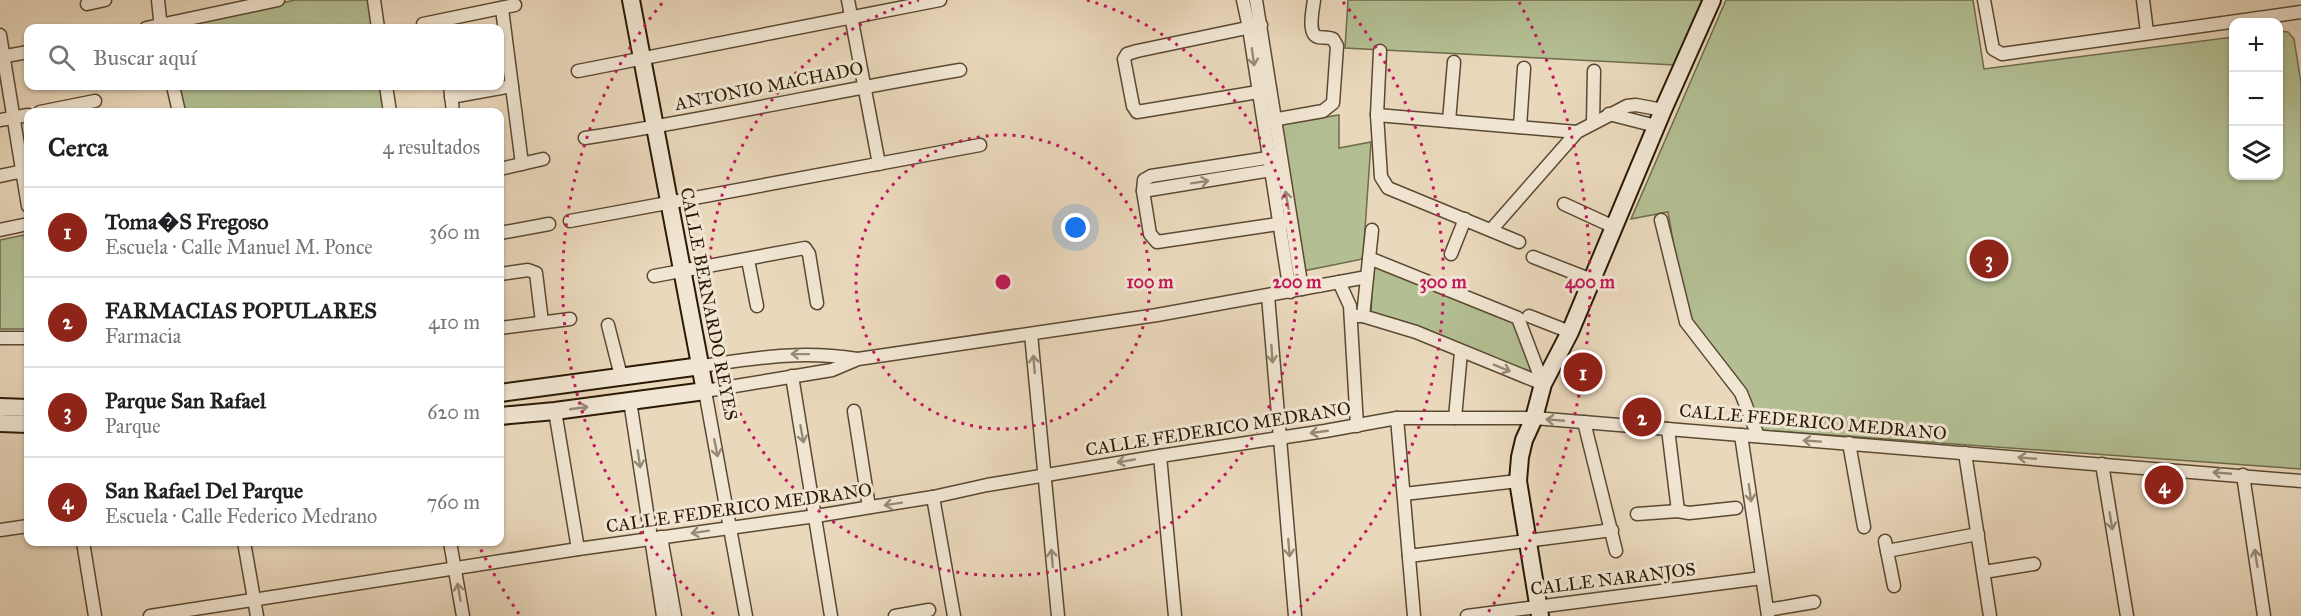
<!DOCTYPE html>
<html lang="es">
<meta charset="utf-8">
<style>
body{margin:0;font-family:"IM FELL Great Primer",serif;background:#f2f2f2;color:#202124}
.controls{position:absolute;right:18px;top:18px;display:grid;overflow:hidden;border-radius:12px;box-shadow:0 2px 4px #0004}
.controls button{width:54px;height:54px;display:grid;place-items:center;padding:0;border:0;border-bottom:2px solid #e0e0e0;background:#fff;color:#202124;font:30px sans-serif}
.you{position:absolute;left:1076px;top:228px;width:21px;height:21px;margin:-15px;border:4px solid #fff;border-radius:50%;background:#1a73e8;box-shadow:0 0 0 9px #1a73e833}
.badge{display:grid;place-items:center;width:39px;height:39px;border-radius:50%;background:#8f2418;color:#fff;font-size:20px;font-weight:700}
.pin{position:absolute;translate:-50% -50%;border:3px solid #fff;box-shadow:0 2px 6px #0006}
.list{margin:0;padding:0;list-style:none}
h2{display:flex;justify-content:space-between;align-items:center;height:78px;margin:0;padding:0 24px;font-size:26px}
h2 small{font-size:20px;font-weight:400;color:#757577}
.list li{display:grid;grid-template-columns:39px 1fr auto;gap:18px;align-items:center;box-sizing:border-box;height:90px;padding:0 24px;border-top:2px solid #e0e0e0}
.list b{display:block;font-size:22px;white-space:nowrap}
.list p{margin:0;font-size:20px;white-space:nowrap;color:#757577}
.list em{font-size:20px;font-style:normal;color:#757577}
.icon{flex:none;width:33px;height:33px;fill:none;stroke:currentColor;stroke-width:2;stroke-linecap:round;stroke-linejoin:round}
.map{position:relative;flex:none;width:2301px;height:616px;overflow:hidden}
.search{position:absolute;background:#fff;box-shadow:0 2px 4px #0004;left:24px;top:24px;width:480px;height:66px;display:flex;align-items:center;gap:15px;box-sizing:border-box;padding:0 21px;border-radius:12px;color:#757577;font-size:22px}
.panel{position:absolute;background:#fff;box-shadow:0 2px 4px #0004;left:24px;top:108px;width:480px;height:438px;border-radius:12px}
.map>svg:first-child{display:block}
.green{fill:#b3bf93;stroke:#6e6c4b;stroke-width:1.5}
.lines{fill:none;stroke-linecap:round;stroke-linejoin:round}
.street-casing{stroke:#5a4931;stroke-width:15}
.secondary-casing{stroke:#2a1903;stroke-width:20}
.street{stroke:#f1e6d3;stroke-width:12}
.secondary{stroke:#f1e6d3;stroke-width:16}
.oneway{stroke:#978a75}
.ring{fill:none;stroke:#c2185b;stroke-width:3;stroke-dasharray:3 6}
.labels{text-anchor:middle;stroke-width:6;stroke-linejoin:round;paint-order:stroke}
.street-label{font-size:18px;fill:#2a1903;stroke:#f1e6d3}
.centre{fill:#c2185b;stroke:#f1e6d3;stroke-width:3}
.ring-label{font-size:18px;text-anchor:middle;font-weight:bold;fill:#c2185b;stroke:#f1e6d3;stroke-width:6;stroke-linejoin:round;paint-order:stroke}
</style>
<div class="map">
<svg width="2301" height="616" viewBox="0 0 2301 616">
<rect width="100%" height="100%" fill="#ead8bc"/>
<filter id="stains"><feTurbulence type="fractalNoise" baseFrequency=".00333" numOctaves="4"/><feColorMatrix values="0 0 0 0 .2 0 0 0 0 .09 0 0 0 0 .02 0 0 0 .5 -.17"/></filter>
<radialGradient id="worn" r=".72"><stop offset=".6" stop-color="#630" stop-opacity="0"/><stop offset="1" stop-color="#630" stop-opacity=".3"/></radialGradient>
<g class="green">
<path d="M 295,0 L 369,0 L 373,28 L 169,28 Z"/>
<path d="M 1348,0 L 1703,0 L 1675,65 L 1345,48 Z"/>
<path d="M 1726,0 L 1973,0 L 1984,69 L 2233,37 L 2234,176 L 2278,176 L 2279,31 L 2288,32 L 2294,39 L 2301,83 L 2301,469 L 1760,430 L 1692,325 L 1683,299 L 1668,212 L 1631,219 Z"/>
<path d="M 179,86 L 381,86 L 384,112 L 184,112 Z"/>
<path d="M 1339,115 L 1339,148 L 1371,142 L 1363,259 L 1303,271 L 1279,125 Z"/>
<path d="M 24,235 L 28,261 L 28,329 L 0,329 L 0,240 Z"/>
<path d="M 1373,265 L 1516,320 L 1536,374 L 1386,317 L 1371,316 Z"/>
</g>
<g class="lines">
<defs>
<g id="street">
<path d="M 158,0 L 161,28"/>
<path d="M 374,0 L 378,28"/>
<path d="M 848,0 L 879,164"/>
<path d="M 1243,0 L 1249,28 L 1290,292"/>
<path d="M 1256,0 L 1302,289"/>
<path d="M 1984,0 L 1993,49 L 2002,54 L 2301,12"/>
<path d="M 2143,0 L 2147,32"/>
<path d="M 87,4 L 105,0"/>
<path d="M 502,9 L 522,164"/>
<path d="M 423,24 L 515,5"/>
<path d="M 1261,25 L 1137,51 L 1127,54 L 1124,59 L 1133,106 L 1137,112 L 1270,90"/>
<path d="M 146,28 L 278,0"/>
<path d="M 0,35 L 28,206"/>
<path d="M 1380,51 L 1377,115 L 1381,177 L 1388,188 L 1519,242"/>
<path d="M 0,57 L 28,52"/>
<path d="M 578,71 L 940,0"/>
<path d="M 173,86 L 179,112"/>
<path d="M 386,86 L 390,112"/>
<path d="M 450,86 L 453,112"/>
<path d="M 451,97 L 512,86"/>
<path d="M 40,112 L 95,101"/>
<path d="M 1609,114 L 1656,126"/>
<path d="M 1377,115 L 1577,132"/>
<path d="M 0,120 L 28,115"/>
<path d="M 1267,121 L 1323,111 L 1333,103 L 1337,46 L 1333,39 C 1328,37 1323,38 1318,37 C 1307,34 1313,9 1314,0"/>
<path d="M 1449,121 L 1454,62"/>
<path d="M 1593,122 L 1594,71"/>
<path d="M 1520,127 L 1524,68"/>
<path d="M 585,138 C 710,119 835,91 960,70"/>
<path d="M 1280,156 L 1151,176 L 1144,180 L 1143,191 L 1150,234 L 1157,242 L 1291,222"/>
<path d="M 500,169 L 543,159"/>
<path d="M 0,176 L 28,170"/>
<path d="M 1143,191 L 1278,169"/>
<path d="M 1564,204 L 1614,227"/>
<path d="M 1661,220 L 1686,322 L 1741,393 L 1758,436"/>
<path d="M 570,221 L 980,145"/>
<path d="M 0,230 L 28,224"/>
<path d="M 1491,230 L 1577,132 L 1627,106 L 1636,105 L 1663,110"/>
<path d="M 500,233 L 549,224"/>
<path d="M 1451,254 L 1465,219"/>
<path d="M 1533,257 L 1592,280"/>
<path d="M 1369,258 L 1518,318 L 1543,384"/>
<path d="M 748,260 L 757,306"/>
<path d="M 500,274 L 528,270 L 536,273 L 542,322"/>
<path d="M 654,276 L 805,248 L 809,254 L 817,303"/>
<path d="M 1339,282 L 1350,306 L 1357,426"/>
<path d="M 1268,296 L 1295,616"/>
<path d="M 1351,316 L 1363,316 L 1416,332 L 1543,384"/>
<path d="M 1363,316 L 1372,230"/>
<path d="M 1529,316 L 1570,332"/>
<path d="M 608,325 L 621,376"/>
<path d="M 500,328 L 570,319"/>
<path d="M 1031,334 L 1058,616"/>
<path d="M 0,338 L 28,338"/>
<path d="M 701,366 C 757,358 800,350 857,359"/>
<path d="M 792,376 L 831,616"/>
<path d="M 630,401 L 663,616"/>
<path d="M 555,411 L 578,549"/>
<path d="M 854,411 L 869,507"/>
<path d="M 1397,418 L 1414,616"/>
<path d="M 1455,418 L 1461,352"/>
<path d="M 1584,422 L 1616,551"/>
<path d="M 1668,429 L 1678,511"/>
<path d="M 1741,435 L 1768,616"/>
<path d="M 1849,443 L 1864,527"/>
<path d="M 1965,453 L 1990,616"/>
<path d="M 1160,456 L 1175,616"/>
<path d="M 2102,464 L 2127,616"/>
<path d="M 2243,475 L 2264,616"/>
<path d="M 1404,494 L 1518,481"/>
<path d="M 933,497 L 954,616"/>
<path d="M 1637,514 L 1678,511 L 1689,513 L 1736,508"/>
<path d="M 0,530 L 28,526"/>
<path d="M 661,537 L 675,616"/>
<path d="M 1885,541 L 1894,586"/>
<path d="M 83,542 L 95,616"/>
<path d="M 244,542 L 257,616"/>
<path d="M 450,542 L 463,616"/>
<path d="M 1887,551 L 1978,534"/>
<path d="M 1409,556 L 1612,530"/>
<path d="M 1984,572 L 2034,564"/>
<path d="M 1768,610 L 1814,602"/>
<path d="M 150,616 L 578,549 L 816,516 L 933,497 L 987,485 L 1160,456 L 1325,431 L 1397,418 L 1534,418 L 2301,481"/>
<path d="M 746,616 L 705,391 L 832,370 L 858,359 L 1157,315 L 1367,277"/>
<path d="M 895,616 L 929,610"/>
<path d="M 1467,616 L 1762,578"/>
</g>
<g id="secondary">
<path d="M 500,393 L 701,366"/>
<path d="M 0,407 L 28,408"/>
<path d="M 500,416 L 555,411 L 705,391 L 631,0"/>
<path d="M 0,423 L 28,424"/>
<path d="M 1540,616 L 1518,481 L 1520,457 L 1524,440 L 1534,418 L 1543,384 L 1570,332 L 1663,110 L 1712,0"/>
</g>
</defs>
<use href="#street" class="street-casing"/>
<use href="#secondary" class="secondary-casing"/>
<use href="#street" class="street"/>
<use href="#secondary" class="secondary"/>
</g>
<defs><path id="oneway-shaft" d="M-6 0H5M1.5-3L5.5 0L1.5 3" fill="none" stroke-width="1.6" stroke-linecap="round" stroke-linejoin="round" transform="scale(1.5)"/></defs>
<g class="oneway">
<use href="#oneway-shaft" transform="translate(1253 57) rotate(82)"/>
<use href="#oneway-shaft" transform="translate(1200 182) rotate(-9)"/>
<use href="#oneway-shaft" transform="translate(1287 200) rotate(-100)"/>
<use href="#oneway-shaft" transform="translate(800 354) rotate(-179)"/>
<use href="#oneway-shaft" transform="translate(1272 354) rotate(86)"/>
<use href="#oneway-shaft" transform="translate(1034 364) rotate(-95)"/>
<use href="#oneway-shaft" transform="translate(1502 368) rotate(22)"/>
<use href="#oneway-shaft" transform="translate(579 408) rotate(-8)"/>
<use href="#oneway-shaft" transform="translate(1555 420) rotate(-175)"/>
<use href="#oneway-shaft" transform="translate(1319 432) rotate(172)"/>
<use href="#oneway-shaft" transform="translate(802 434) rotate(80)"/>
<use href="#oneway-shaft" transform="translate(1812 441) rotate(-176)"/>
<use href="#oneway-shaft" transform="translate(716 448) rotate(79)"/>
<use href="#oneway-shaft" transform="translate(2027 458) rotate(-175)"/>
<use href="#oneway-shaft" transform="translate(639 459) rotate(81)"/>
<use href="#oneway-shaft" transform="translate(1126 461) rotate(170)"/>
<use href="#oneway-shaft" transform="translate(2222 473) rotate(-175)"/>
<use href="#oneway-shaft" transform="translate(1750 493) rotate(82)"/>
<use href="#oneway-shaft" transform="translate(893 504) rotate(171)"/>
<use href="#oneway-shaft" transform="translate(2111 521) rotate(81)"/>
<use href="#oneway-shaft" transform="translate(700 532) rotate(171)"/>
<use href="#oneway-shaft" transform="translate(1289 548) rotate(85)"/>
<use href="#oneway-shaft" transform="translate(1052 558) rotate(-95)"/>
<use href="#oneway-shaft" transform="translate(2256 558) rotate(-99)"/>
<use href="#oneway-shaft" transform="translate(459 592) rotate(-100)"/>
</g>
<g class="ring">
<circle cx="1003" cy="282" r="147"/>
<path d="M1087 0A294 294 0 1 1 919 0"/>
<path d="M714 614A440 440 0 0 1 663 2M1343 2A440 440 0 0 1 1292 614"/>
<path d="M519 614A587 587 0 0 1 478 544M1519 2A587 587 0 0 1 1487 614"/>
</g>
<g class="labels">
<g class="street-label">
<text transform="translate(769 86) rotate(-11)" y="6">ANTONIO MACHADO</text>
<text transform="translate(709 304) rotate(79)" y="6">CALLE BERNARDO REYES</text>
<text transform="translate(1813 422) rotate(5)" y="6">CALLE FEDERICO MEDRANO</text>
<text transform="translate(1218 429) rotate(-9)" y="6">CALLE FEDERICO MEDRANO</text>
<text transform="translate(739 508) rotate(-8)" y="6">CALLE FEDERICO MEDRANO</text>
<text transform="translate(1613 579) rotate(-7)" y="6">CALLE NARANJOS</text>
</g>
</g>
<circle cx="1003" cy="282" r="9" class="centre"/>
<g class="ring-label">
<text x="1150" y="288">100 m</text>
<text x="1297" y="288">200 m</text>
<text x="1443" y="288">300 m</text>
<text x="1590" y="288">400 m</text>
</g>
<rect width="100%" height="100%" filter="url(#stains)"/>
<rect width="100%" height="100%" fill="url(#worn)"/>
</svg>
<div class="controls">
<button>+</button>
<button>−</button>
<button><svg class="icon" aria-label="layers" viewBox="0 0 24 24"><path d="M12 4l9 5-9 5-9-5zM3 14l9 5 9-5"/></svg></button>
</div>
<div class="you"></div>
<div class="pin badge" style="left:1583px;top:372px">1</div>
<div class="pin badge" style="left:1642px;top:417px">2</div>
<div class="pin badge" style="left:1989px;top:259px">3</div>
<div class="pin badge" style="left:2164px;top:485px">4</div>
<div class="search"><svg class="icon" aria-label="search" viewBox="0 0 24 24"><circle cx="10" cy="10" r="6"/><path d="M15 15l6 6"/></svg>Buscar aquí</div>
<section class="panel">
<h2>Cerca<small>4 resultados</small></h2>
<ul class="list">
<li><span class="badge">1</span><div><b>Toma�S Fregoso</b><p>Escuela · Calle Manuel M. Ponce</p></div><em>360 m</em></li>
<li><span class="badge">2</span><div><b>FARMACIAS POPULARES</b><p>Farmacia</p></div><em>410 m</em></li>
<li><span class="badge">3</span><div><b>Parque San Rafael</b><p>Parque</p></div><em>620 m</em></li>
<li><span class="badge">4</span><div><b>San Rafael Del Parque</b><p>Escuela · Calle Federico Medrano</p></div><em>760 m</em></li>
</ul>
</section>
</div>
